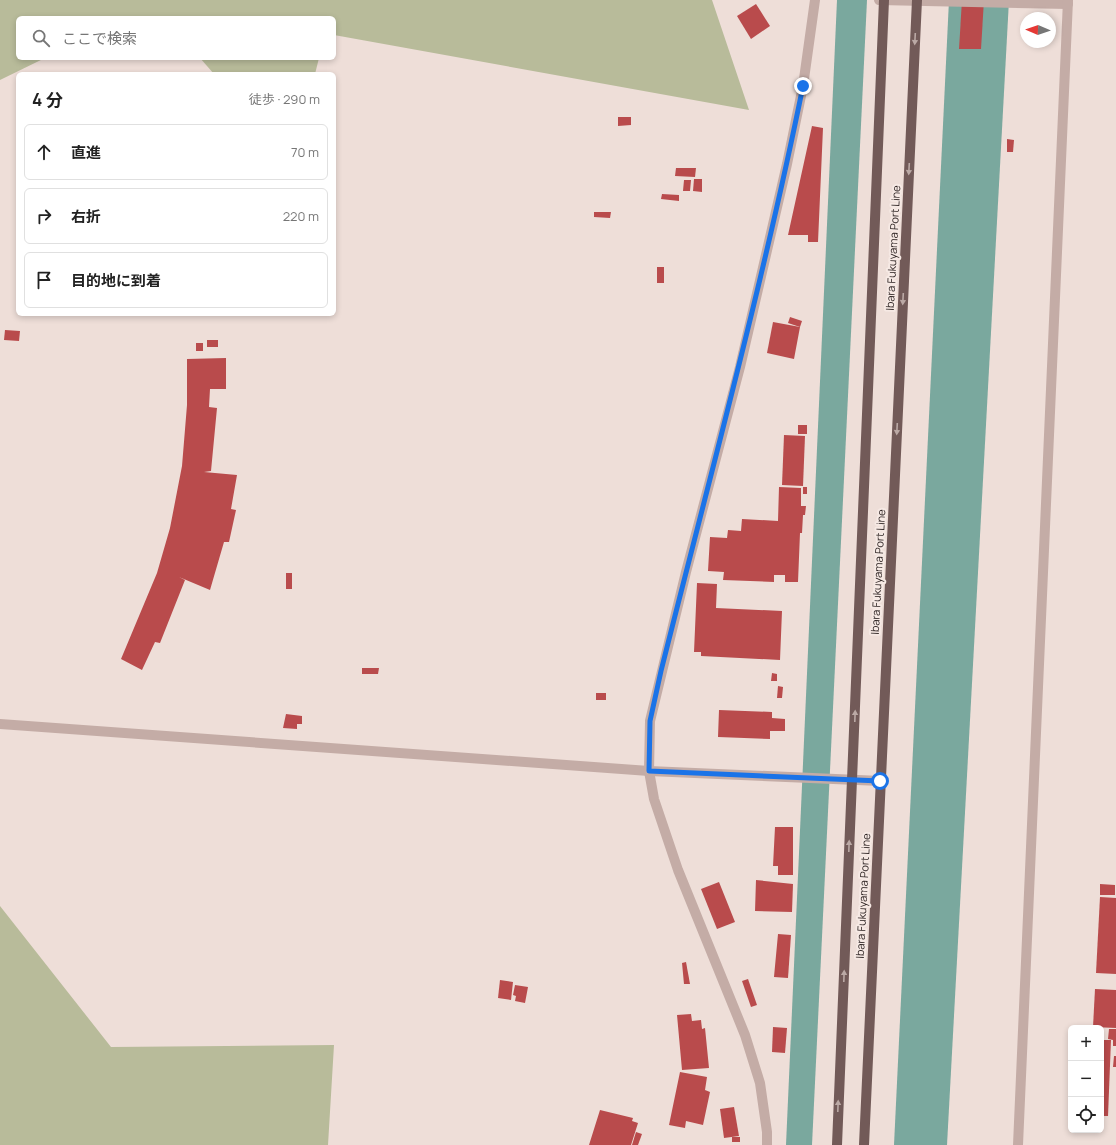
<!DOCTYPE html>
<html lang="ja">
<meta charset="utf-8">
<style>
body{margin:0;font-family:Manrope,"Noto Sans JP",sans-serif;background:#f6f6f6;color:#222}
.controls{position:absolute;right:12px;bottom:12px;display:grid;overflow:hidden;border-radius:6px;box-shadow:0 2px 6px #0003}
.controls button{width:36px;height:36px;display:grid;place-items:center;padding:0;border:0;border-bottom:1px solid #e0e0e0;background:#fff;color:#222;font:20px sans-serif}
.compass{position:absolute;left:1020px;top:12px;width:36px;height:36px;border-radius:50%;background:#fff;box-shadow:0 2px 6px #0003;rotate:272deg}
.stop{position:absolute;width:12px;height:12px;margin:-9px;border:3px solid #1a73e8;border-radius:50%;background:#fff}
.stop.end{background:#1a73e8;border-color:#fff;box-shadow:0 1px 4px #0008}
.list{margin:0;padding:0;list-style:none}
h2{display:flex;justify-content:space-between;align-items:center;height:52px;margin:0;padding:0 16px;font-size:17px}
h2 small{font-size:13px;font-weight:400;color:#767676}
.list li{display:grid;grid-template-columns:26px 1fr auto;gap:12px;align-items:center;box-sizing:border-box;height:56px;margin:0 8px 8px;padding:0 8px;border:1px solid #e0e0e0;border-radius:6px}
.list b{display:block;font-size:15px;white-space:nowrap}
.list em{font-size:13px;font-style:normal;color:#767676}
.icon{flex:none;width:22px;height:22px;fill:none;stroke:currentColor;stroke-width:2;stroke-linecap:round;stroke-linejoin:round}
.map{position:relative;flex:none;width:1116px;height:1145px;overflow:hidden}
.search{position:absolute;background:#fff;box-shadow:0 2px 6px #0003;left:16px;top:16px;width:320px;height:44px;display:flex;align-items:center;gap:10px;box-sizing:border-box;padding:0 14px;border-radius:6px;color:#767676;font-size:15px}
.panel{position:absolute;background:#fff;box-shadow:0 2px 6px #0003;left:16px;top:72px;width:320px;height:244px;border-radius:6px}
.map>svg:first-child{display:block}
.green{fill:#b8bb9a}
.water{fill:#7aa89e}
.building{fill:#b94b4c}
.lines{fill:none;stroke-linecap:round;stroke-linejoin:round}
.minor{stroke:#c4aca6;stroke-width:10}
.major{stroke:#725a58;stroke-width:10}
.oneway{fill:#bba9a5}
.route{stroke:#1a73e8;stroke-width:5}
.labels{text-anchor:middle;stroke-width:4;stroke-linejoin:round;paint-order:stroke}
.street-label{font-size:11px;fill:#312726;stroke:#f6e9e4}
</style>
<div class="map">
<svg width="1116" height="1145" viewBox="0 0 1116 1145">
<rect width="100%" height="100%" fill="#eeded8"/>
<g class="green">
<path d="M 0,0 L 712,0 L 749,110 L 334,35 L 334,18 L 18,18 L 18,58 L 45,58 L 0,80 Z"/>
<path d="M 200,58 L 319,58 L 315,74 L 214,74 Z"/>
<path d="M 0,906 L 111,1047 L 334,1045 L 328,1145 L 0,1145 Z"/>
</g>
<g class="water">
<path d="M 837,0 L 867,0 L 812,1145 L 786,1145 Z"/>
<path d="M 949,0 L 1009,0 L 947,1145 L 894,1145 Z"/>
</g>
<g class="building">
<path d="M 962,0 L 984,0 L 981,49 L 959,49 Z"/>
<path d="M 756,4 L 770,26 L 751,39 L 737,16 Z"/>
<path d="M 618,117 L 631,117 L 631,125 L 618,126 Z"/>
<path d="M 812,126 L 823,128 L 818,242 L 808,242 L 808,235 L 788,235 Z"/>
<path d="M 1007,139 L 1014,140 L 1013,152 L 1007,152 Z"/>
<path d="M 676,168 L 696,168 L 695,177 L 675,176 Z"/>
<path d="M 694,179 L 702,179 L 702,192 L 693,191 Z"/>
<path d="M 684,180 L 691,180 L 690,191 L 683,191 Z"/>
<path d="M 662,194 L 679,195 L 679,201 L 661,199 Z"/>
<path d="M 594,212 L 611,212 L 610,218 L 594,217 Z"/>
<rect x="657" y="267" width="7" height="16"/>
<path d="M 790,317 L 802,321 L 800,327 L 788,323 Z"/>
<path d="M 773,322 L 800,327 L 794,359 L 767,353 Z"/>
<path d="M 5,330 L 20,331 L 19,341 L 4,340 Z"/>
<rect x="207" y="340" width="11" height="7"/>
<rect x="196" y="343" width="7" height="8"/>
<path d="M 226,358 L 226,389 L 210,389 L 209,407 L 217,408 L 211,471 L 204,472 L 237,475 L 231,509 L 236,510 L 229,542 L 224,542 L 210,590 L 179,577 L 185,580 L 160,643 L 155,642 L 142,670 L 121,659 L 157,573 L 170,528 L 182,466 L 187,405 L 187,359 Z"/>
<rect x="798" y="425" width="9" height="9"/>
<path d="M 784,435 L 805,436 L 803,486 L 782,485 Z"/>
<path d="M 779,487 L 801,488 L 801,506 L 806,506 L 805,515 L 803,515 L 802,533 L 800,533 L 798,582 L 785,582 L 785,575 L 774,575 L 774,582 L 723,580 L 724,572 L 708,571 L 710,537 L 727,538 L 728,530 L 741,531 L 742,519 L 778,521 Z"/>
<rect x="803" y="487" width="4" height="7"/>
<rect x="286" y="573" width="6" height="16"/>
<path d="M 697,583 L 717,584 L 716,608 L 782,611 L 780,660 L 701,656 L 701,652 L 694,652 Z"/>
<path d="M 362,668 L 379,668 L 378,674 L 362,674 Z"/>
<path d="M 772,673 L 777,674 L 777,681 L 771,681 Z"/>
<path d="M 778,686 L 783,687 L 782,698 L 777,698 Z"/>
<rect x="596" y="693" width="10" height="7"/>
<path d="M 719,710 L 772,712 L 772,718 L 785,719 L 785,731 L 770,731 L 770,739 L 718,737 Z"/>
<path d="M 286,714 L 302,716 L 302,724 L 297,724 L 297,729 L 283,728 Z"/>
<path d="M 775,827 L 793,827 L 793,875 L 778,875 L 778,866 L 773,866 Z"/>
<path d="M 756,880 L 793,884 L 792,912 L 755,911 Z"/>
<path d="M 719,882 L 735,922 L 717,929 L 701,889 Z"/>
<path d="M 1100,884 L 1115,885 L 1115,895 L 1100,895 Z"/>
<path d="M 1100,897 L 1116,898 L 1116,974 L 1096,973 Z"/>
<path d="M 778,934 L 791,935 L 788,978 L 774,977 Z"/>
<path d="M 686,962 L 690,984 L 684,984 L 682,963 Z"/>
<path d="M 748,979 L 757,1005 L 751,1007 L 742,981 Z"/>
<path d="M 500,980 L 513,982 L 511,1000 L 498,998 Z"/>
<path d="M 515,985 L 528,987 L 525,1003 L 515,1001 L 516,996 L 513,995 Z"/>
<path d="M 1095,989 L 1116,990 L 1116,1028 L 1093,1027 Z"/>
<path d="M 691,1014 L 692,1021 L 701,1020 L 702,1029 L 705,1028 L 709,1068 L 682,1070 L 677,1015 Z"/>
<path d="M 773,1027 L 787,1028 L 785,1053 L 772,1052 Z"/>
<path d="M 1109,1029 L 1116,1029 L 1116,1046 L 1113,1046 L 1113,1040 L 1108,1039 Z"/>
<path d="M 1101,1040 L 1111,1040 L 1108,1116 L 1101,1116 Z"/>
<path d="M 1114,1056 L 1116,1056 L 1116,1067 L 1113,1067 Z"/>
<path d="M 680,1072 L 707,1077 L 705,1090 L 710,1092 L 703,1125 L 686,1121 L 685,1128 L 669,1125 Z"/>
<path d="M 734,1107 L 739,1136 L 724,1138 L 720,1109 Z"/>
<path d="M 600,1110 L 633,1118 L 632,1121 L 638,1123 L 631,1145 L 589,1145 Z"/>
<path d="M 636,1132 L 642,1134 L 638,1145 L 632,1145 Z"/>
<rect x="732" y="1137" width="8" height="5"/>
</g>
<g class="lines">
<g class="minor">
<path d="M 879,0 L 1068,4"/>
<path d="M 0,724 L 649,771 L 881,781"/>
<path d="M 767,1145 L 767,1132 L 760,1083 L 745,1035 L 678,870 L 654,799 L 649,771 L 650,721 L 686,572 L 740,367 L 787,164 L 803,86 L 815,0"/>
<path d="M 1018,1145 L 1068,0"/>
</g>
<g class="major">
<path d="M 837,1145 L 884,0"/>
<path d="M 864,1145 L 917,0"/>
</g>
</g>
<defs><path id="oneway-solid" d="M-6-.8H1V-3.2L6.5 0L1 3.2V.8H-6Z"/></defs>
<g class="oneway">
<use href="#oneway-solid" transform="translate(915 39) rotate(93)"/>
<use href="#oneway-solid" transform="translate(909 169) rotate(93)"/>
<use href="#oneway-solid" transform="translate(903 299) rotate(93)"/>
<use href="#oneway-solid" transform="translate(897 429) rotate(93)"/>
<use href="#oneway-solid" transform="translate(855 716) rotate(-88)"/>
<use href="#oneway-solid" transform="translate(849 846) rotate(-88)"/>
<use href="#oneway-solid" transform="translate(844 976) rotate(-88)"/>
<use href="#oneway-solid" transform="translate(838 1106) rotate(-88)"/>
</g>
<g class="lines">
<path class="route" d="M 803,86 C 763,283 710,476 661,671 L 650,721 L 649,771 L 880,781"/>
</g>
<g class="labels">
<g class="street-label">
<text transform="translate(893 248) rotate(-87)" y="4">Ibara Fukuyama Port Line</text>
<text transform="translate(878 572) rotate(-87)" y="4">Ibara Fukuyama Port Line</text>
<text transform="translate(863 896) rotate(-87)" y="4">Ibara Fukuyama Port Line</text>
</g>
</g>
</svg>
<div class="controls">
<button>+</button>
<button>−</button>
<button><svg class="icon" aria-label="locate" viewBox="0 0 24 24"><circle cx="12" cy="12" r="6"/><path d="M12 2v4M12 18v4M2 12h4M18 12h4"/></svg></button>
</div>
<svg class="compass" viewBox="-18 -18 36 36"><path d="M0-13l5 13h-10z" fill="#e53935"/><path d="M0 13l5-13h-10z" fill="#767676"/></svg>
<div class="stop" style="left:880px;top:781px"></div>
<div class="stop end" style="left:803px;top:86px"></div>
<div class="search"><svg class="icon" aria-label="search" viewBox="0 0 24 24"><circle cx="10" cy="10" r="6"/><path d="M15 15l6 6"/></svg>ここで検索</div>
<section class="panel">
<h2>4 分<small>徒歩 · 290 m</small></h2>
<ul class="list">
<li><svg class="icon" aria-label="ahead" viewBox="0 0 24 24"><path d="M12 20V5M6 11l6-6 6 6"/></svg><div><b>直進</b></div><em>70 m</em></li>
<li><svg class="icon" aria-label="right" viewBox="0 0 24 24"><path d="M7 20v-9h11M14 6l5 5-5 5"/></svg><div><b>右折</b></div><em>220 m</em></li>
<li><svg class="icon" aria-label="arrive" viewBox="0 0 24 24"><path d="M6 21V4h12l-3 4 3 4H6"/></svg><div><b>目的地に到着</b></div></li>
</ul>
</section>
</div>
